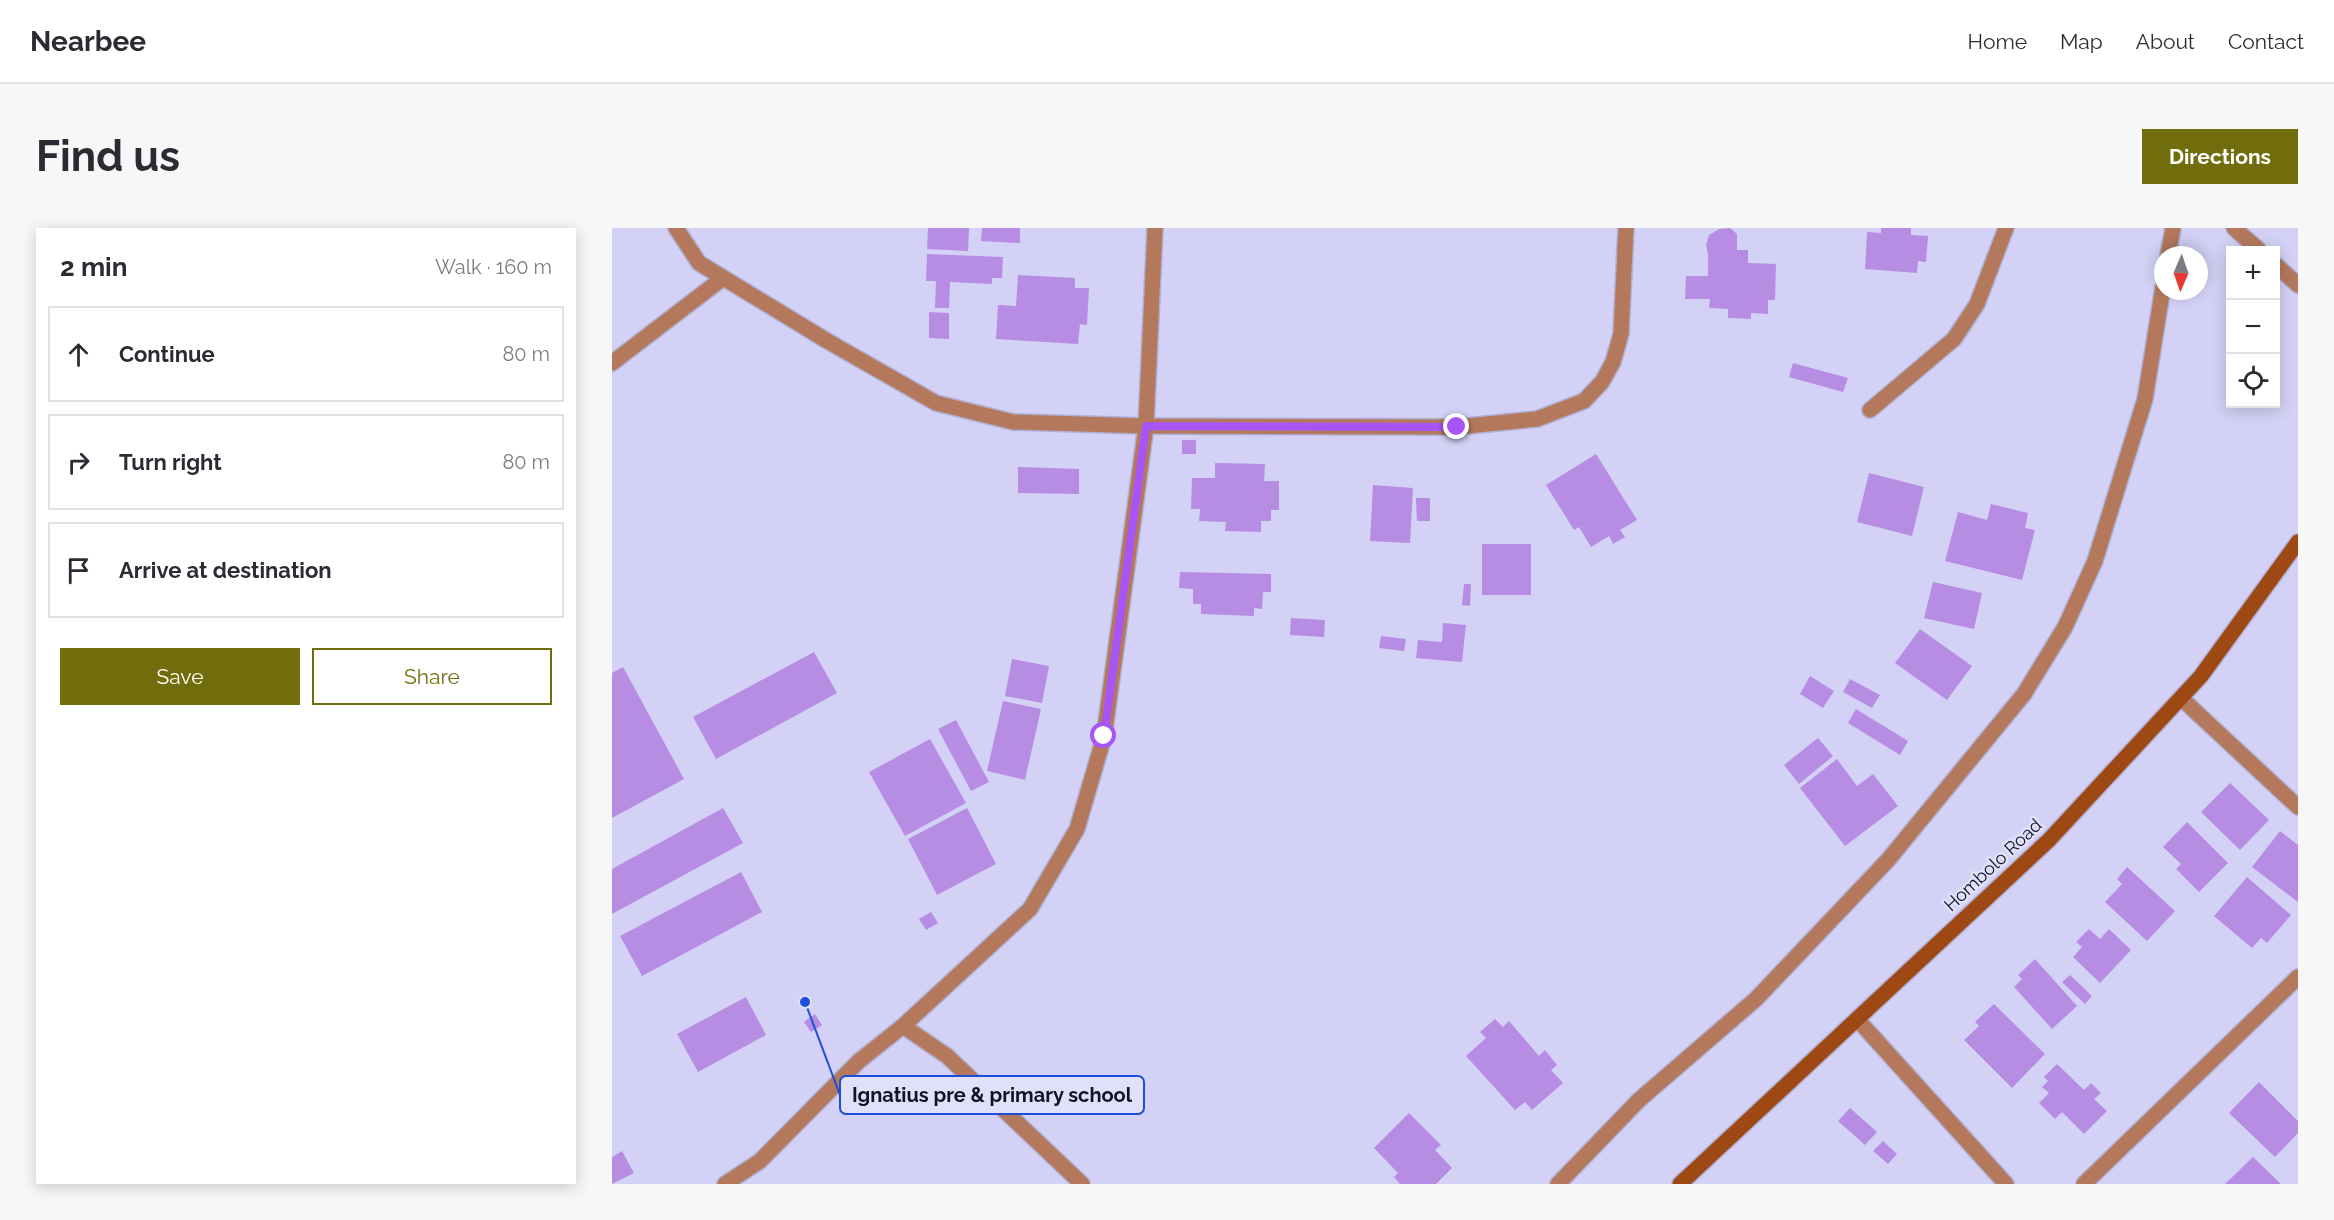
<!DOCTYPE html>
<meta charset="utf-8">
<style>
body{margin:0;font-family:Raleway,sans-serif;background:#f7f7f7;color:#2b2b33}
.controls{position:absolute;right:18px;top:18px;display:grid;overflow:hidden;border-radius:0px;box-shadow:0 3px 15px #0003}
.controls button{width:54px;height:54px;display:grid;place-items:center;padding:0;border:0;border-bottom:2px solid #e1e1e2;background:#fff;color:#2b2b33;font:30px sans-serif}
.compass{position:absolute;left:1542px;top:18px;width:54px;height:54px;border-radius:50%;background:#fff;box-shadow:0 3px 15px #0003;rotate:182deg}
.stop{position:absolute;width:18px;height:18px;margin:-14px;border:4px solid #a855f7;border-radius:50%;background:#fff}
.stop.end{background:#a855f7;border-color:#fff;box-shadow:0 2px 6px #0008}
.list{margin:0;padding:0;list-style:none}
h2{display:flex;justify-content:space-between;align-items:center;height:78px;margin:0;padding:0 24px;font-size:26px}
h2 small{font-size:20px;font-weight:400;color:#7c7c81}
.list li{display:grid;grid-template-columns:39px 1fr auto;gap:18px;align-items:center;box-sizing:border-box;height:96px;margin:0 12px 12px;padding:0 12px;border:2px solid #e1e1e2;border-radius:0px}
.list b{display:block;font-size:22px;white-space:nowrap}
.list em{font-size:20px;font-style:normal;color:#7c7c81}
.actions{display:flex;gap:12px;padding:18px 24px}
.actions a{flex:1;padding:14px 0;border:2px solid #726d0c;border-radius:0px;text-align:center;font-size:21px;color:#726d0c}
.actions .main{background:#726d0c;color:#fff}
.icon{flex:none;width:33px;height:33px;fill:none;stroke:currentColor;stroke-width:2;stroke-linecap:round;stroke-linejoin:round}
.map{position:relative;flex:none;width:1686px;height:956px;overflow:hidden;border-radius:0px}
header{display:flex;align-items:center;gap:36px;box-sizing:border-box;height:84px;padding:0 30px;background:#fff;border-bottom:2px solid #e1e1e2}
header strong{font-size:28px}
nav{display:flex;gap:33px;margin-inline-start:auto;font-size:21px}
.intro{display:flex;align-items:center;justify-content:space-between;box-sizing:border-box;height:144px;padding:0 36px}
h1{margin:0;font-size:42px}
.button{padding:15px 27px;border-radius:0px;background:#726d0c;color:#fff;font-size:21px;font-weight:700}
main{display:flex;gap:36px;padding:0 36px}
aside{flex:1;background:#fff;border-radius:0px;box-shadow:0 3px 15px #0003}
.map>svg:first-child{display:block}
.building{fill:#b78ce3}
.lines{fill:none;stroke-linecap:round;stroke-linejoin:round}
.street-casing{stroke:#b0afd1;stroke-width:18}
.secondary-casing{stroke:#b0afd1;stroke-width:18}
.street{stroke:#b4795c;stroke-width:15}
.secondary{stroke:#9e4814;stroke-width:15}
.route{stroke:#a855f7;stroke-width:8}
.labels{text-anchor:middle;stroke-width:5;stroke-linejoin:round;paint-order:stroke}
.street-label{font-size:18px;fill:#131126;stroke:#e1e0f9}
.leader{fill:none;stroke:#1d4ed8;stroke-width:2}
.callout-dot{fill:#1d4ed8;stroke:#e1e0f9;stroke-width:2}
.callout{fill:#e1e0f9;stroke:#1d4ed8;stroke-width:2}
.callout-label{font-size:20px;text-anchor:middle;font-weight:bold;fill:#131126}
</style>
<header>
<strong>Nearbee</strong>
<nav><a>Home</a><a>Map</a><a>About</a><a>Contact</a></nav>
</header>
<div class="intro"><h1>Find us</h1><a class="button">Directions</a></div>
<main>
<aside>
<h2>2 min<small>Walk · 160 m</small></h2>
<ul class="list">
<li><svg class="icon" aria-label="ahead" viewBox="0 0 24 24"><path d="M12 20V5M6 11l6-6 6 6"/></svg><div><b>Continue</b></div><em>80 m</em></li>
<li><svg class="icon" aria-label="right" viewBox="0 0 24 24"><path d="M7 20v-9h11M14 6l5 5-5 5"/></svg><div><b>Turn right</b></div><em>80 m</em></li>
<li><svg class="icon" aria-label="arrive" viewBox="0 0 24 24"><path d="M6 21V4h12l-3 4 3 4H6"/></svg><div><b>Arrive at destination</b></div></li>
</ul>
<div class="actions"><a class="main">Save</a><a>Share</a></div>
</aside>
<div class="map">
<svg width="1686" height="956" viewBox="0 0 1686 956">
<rect width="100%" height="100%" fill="#d3d2f6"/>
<g class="building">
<path d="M 316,0 L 357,0 L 356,23 L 315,21 Z"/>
<path d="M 370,0 L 408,0 L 408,15 L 369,13 Z"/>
<path d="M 1118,0 L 1125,6 L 1125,22 L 1136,22 L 1136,35 L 1164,36 L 1163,72 L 1156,72 L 1156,86 L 1139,85 L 1139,91 L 1116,90 L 1116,81 L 1097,80 L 1098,71 L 1073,71 L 1074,48 L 1096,48 L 1096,26 L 1094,17 L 1097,7 L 1107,1 Z"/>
<path d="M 1269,0 L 1299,0 L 1299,7 L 1316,8 L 1314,34 L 1306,33 L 1305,45 L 1253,41 L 1255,4 L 1269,5 Z"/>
<path d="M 315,26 L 391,29 L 390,50 L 380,50 L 380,56 L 338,54 L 337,80 L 323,80 L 324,53 L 314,53 Z"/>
<path d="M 406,47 L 463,50 L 463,60 L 477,60 L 475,97 L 468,96 L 466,116 L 384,111 L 386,77 L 404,78 Z"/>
<path d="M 317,84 L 337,85 L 337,111 L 317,110 Z"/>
<path d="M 1181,135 L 1236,150 L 1231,164 L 1177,149 Z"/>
<rect x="570" y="212" width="14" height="14"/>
<path d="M 984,226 L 1025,292 L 1008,302 L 1013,309 L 1001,316 L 997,308 L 979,319 L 967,299 L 962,302 L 934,257 Z"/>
<path d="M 603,235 L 653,236 L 652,253 L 667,253 L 667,282 L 659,282 L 659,293 L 649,293 L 649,304 L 613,303 L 614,294 L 587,293 L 588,281 L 579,281 L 580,250 L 603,250 Z"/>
<path d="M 406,239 L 467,241 L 467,266 L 406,265 Z"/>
<path d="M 1257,245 L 1312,259 L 1300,308 L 1245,294 Z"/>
<path d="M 761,257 L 801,260 L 798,315 L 758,313 Z"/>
<path d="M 804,270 L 818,270 L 818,293 L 805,293 Z"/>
<path d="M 1379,276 L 1416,285 L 1413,300 L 1423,302 L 1410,352 L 1333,333 L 1346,284 L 1375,292 Z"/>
<rect x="870" y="316" width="49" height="51"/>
<path d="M 568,344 L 659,346 L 659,364 L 651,364 L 650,381 L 642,380 L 642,388 L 589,386 L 589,376 L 581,376 L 581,361 L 567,360 Z"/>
<path d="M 1321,354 L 1370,365 L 1362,401 L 1312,390 Z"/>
<path d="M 852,356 L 859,356 L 858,378 L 850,377 Z"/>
<path d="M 679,390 L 713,392 L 712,409 L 678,407 Z"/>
<path d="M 831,395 L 854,397 L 850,434 L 804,430 L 806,412 L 830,414 Z"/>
<path d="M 1308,401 L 1360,438 L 1335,472 L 1283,435 Z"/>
<path d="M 769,408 L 794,411 L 792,423 L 767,420 Z"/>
<path d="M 202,424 L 225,465 L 104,531 L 81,489 Z"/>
<path d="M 400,431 L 437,438 L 430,475 L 393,468 Z"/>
<path d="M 11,439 L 72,551 L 0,590 L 0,445 Z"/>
<path d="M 1198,448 L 1222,463 L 1211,480 L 1188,466 Z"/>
<path d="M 1238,451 L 1268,467 L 1260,480 L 1231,464 Z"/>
<path d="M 391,473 L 429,481 L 413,552 L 375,543 Z"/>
<path d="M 1244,481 L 1296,513 L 1288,527 L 1236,495 Z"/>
<path d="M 344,492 L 377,554 L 359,563 L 326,501 Z"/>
<path d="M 1206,510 L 1221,528 L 1187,556 L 1172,537 Z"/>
<path d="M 318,511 L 354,575 L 293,608 L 257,544 Z"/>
<path d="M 1225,531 L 1245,558 L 1261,546 L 1286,578 L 1233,618 L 1188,560 Z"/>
<path d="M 1618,555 L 1657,592 L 1628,622 L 1589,584 Z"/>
<path d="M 111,580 L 131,615 L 0,686 L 0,641 Z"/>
<path d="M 355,580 L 384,636 L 325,667 L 296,611 Z"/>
<path d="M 1575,594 L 1616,635 L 1587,664 L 1564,641 L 1569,636 L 1551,619 Z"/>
<path d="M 1668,603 L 1686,617 L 1686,674 L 1640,639 Z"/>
<path d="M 1515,639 L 1563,683 L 1535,713 L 1493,674 L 1510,656 L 1505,651 Z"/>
<path d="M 129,644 L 150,684 L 30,748 L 8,708 Z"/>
<path d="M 1635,649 L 1679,687 L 1655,715 L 1649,710 L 1640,720 L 1602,688 Z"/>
<path d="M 319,684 L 326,695 L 314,702 L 307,691 Z"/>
<path d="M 1477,701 L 1488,711 L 1497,701 L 1519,722 L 1488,755 L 1461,729 L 1470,719 L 1464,714 Z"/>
<path d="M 1423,731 L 1465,778 L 1440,801 L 1402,759 L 1410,751 L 1406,747 Z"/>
<path d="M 1458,747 L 1480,768 L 1473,776 L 1450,754 Z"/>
<path d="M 134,769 L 154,807 L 86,844 L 65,806 Z"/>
<path d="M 1382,776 L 1433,826 L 1400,860 L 1352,812 L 1367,798 L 1363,794 Z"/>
<path d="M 203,786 L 210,797 L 199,804 L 192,794 Z"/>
<path d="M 883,791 L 891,799 L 897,793 L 927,828 L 933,822 L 945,837 L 939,842 L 951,855 L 920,882 L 913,874 L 903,882 L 854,828 L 874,810 L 868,804 Z"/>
<path d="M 1445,836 L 1472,862 L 1479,855 L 1489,865 L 1482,871 L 1495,883 L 1472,906 L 1450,884 L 1443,891 L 1427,875 L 1437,865 L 1430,859 L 1436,853 L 1432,849 Z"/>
<path d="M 1647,854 L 1686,893 L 1686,905 L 1663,929 L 1617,885 Z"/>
<path d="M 1238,880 L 1265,904 L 1253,917 L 1226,893 Z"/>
<path d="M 797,885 L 829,917 L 823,922 L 840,940 L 824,956 L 788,956 L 782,949 L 786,945 L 762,920 Z"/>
<path d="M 1271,913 L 1285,926 L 1276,936 L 1261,923 Z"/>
<path d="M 10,923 L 22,945 L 0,956 L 0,929 Z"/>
<path d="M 1641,929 L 1669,956 L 1613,956 Z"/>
</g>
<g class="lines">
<defs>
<g id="street">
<path d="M 64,0 L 87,35 L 217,114 L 324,175 L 401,194 L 534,198 L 845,199 L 925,191 L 972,173 L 990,154 L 1001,134 L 1009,106 L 1014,0"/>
<path d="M 1622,0 L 1647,22"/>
<path d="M 1556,27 L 1561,0"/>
<path d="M 1664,37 L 1686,57"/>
<path d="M 0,135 L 111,50"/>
<path d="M 1258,182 L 1342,111 L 1365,76 L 1394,0"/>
<path d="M 1569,470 L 1686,579"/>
<path d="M 1245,791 L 1394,956"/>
<path d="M 291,798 L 335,828 L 470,956"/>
<path d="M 113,956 L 148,933 L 247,833 L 291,798 L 418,681 L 465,601 L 492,509 L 534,198 L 543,0"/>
<path d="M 946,956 L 1027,872 L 1144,771 L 1276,632 L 1412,466 L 1453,399 L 1483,333 L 1533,171 L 1551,59"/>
<path d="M 1472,956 L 1686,749"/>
</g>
<path id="secondary" d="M 1068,956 L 1437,612 L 1589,448 L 1686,314"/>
</defs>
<use href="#street" class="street-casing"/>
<use href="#secondary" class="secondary-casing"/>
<use href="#street" class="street"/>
<use href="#secondary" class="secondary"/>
</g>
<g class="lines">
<path class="route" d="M 492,508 L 534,198 L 845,199"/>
</g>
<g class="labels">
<g class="street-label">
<text transform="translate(1381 637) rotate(-43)" y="6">Hombolo Road</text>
</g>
</g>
<path class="leader" d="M193 774L228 867"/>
<circle class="callout-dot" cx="193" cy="774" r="6"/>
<rect class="callout" x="228" y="848" width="304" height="38" rx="6"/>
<g class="callout-label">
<text x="380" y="874">Ignatius pre &amp; primary school</text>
</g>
</svg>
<div class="controls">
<button>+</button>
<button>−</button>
<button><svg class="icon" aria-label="locate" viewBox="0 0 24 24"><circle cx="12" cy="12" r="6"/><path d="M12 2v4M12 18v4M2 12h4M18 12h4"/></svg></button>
</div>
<svg class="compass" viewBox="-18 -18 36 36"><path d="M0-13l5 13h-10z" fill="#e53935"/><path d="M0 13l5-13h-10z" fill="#7c7c81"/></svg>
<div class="stop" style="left:492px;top:508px"></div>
<div class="stop end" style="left:845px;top:199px"></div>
</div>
</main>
